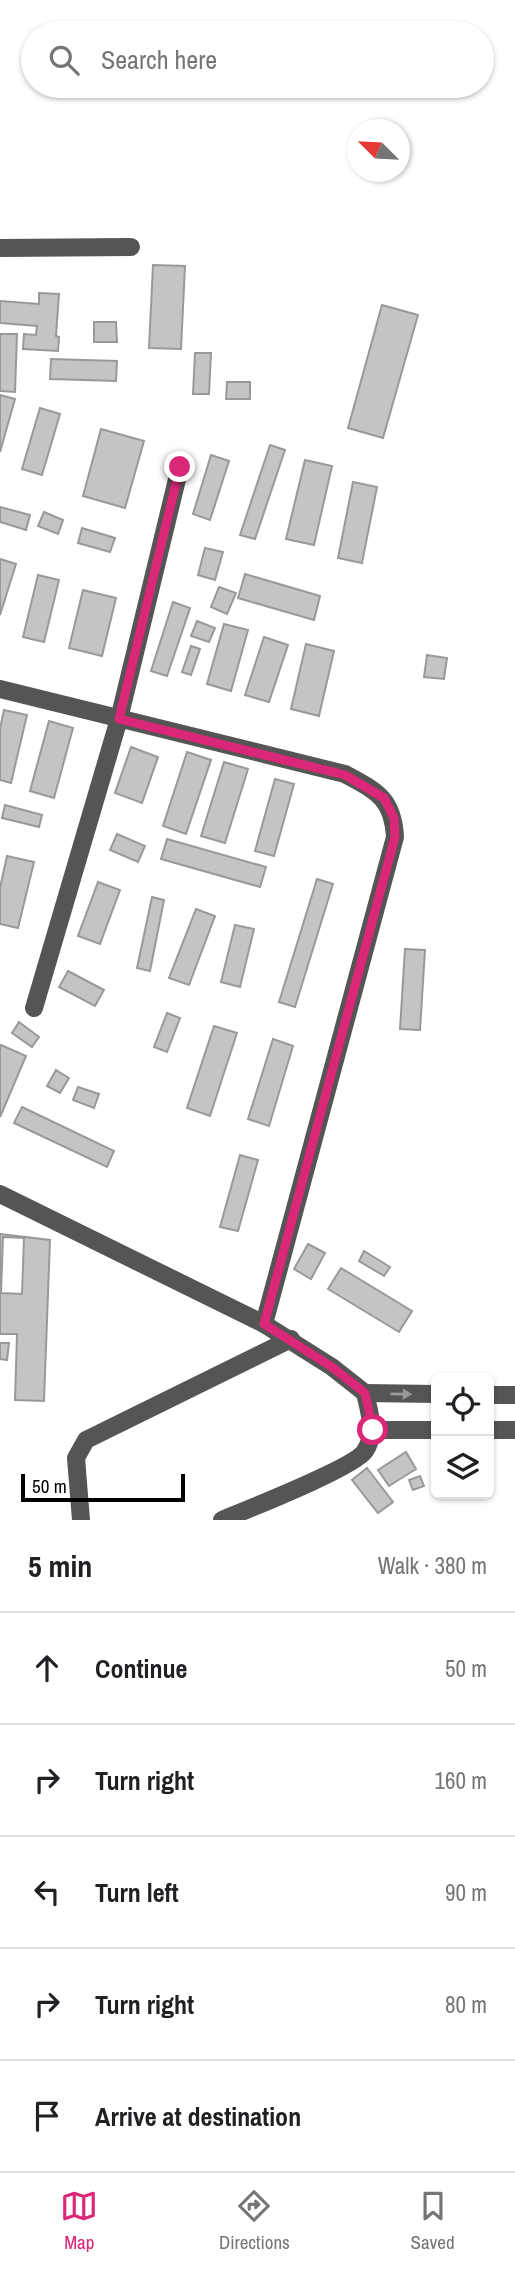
<!DOCTYPE html>
<meta charset="utf-8">
<style>
body{margin:0;font-family:"Archivo Narrow",sans-serif;background:#f2f2f2;color:#202124}
.controls{position:absolute;right:21px;bottom:21px;display:grid;overflow:hidden;border-radius:10px;box-shadow:0 2px 5px #0004}
.controls button{width:63px;height:63px;display:grid;place-items:center;padding:0;border:0;border-bottom:2px solid #e0e0e0;background:#fff;color:#202124;font:35px sans-serif}
.compass{position:absolute;left:347px;top:119px;width:63px;height:63px;border-radius:50%;background:#fff;box-shadow:0 2px 5px #0004;rotate:294deg}
.scale{position:absolute;left:21px;bottom:18px;width:164px;box-sizing:border-box;padding-left:7px;border:4px solid #000;border-top:0;font-size:19px;line-height:24px;white-space:nowrap;color:#000;-webkit-text-stroke:5px #fff;paint-order:stroke}
.stop{position:absolute;width:21px;height:21px;margin:-16px;border:5px solid #db2777;border-radius:50%;background:#fff}
.stop.end{background:#db2777;border-color:#fff;box-shadow:0 2px 7px #0008}
.list{margin:0;padding:0;list-style:none}
h2{display:flex;justify-content:space-between;align-items:center;height:91px;margin:0;padding:0 28px;font-size:30px}
h2 small{font-size:23px;font-weight:400;color:#757577}
.list li{display:grid;grid-template-columns:46px 1fr auto;gap:21px;align-items:center;box-sizing:border-box;height:112px;padding:0 28px;border-top:2px solid #e0e0e0}
.list b{display:block;font-size:26px;white-space:nowrap}
.list em{font-size:23px;font-style:normal;color:#757577}
.icon{flex:none;width:38px;height:38px;fill:none;stroke:currentColor;stroke-width:2;stroke-linecap:round;stroke-linejoin:round}
.map{position:relative;flex:none;width:515px;height:1520px;overflow:hidden}
.search{position:absolute;background:#fff;box-shadow:0 2px 5px #0004;left:21px;right:21px;top:21px;height:77px;display:flex;align-items:center;gap:18px;box-sizing:border-box;padding:0 24px;border-radius:38px;color:#757577;font-size:26px}
.sheet{height:651px;background:#fff}
nav{display:flex;justify-content:space-around;align-items:center;box-sizing:border-box;height:98px;border-top:2px solid #e0e0e0;background:#fff;font-size:19px;color:#757577}
nav a{display:grid;justify-items:center;gap:4px}
nav .on{color:#db2777}
.map>svg:first-child{display:block}
.building{fill:#c4c4c4;stroke:#999;stroke-width:2;fill-rule:evenodd}
.lines{fill:none;stroke-linecap:round;stroke-linejoin:round}
.minor{stroke:#555;stroke-width:18}
.oneway{fill:#999}
.route{stroke:#db2777;stroke-width:9}
</style>
<div class="map">
<svg width="515" height="1520" viewBox="0 0 515 1520">
<rect width="100%" height="100%" fill="#fff"/>
<g class="building">
<path d="M 153,265 L 185,266 L 181,349 L 149,348 Z"/>
<path d="M 39,293 L 59,294 L 56,336 L 59,337 L 58,351 L 23,349 L 24,334 L 36,335 L 37,326 L 0,323 L 0,301 L 39,304 Z"/>
<path d="M 382,305 L 418,315 L 383,438 L 348,428 Z"/>
<path d="M 94,322 L 116,322 L 117,342 L 94,342 Z"/>
<path d="M 0,334 L 17,334 L 15,392 L 0,391 Z"/>
<path d="M 195,353 L 211,353 L 209,394 L 193,394 Z"/>
<path d="M 51,359 L 117,361 L 116,381 L 50,379 Z"/>
<path d="M 227,382 L 250,382 L 250,399 L 226,399 Z"/>
<path d="M 0,395 L 15,399 L 0,452 Z"/>
<path d="M 40,408 L 60,414 L 42,475 L 22,469 Z"/>
<path d="M 101,429 L 144,441 L 125,508 L 83,496 Z"/>
<path d="M 270,445 L 285,450 L 255,539 L 240,535 Z"/>
<path d="M 211,455 L 229,461 L 210,520 L 193,514 Z"/>
<path d="M 305,460 L 332,466 L 314,545 L 286,539 Z"/>
<path d="M 353,482 L 377,487 L 362,563 L 338,558 Z"/>
<path d="M 0,507 L 30,515 L 26,530 L 0,522 Z"/>
<path d="M 44,512 L 63,520 L 58,534 L 38,526 Z"/>
<path d="M 82,528 L 115,538 L 110,552 L 78,543 Z"/>
<path d="M 205,548 L 223,552 L 215,580 L 198,575 Z"/>
<path d="M 0,559 L 16,564 L 0,615 Z"/>
<path d="M 245,574 L 320,596 L 314,620 L 238,598 Z"/>
<path d="M 38,575 L 59,580 L 44,642 L 23,637 Z"/>
<path d="M 219,587 L 236,593 L 227,614 L 211,607 Z"/>
<path d="M 83,590 L 116,598 L 102,656 L 69,648 Z"/>
<path d="M 173,602 L 190,608 L 167,676 L 151,671 Z"/>
<path d="M 197,621 L 215,628 L 209,642 L 191,636 Z"/>
<path d="M 224,624 L 248,630 L 231,691 L 207,684 Z"/>
<path d="M 264,637 L 288,645 L 269,702 L 245,695 Z"/>
<path d="M 306,644 L 334,651 L 319,716 L 291,709 Z"/>
<path d="M 191,646 L 200,649 L 191,675 L 182,672 Z"/>
<path d="M 427,655 L 447,658 L 444,679 L 424,677 Z"/>
<path d="M 4,710 L 27,715 L 11,783 L 0,780 L 0,729 Z"/>
<path d="M 49,721 L 73,728 L 54,798 L 30,791 Z"/>
<path d="M 131,747 L 158,757 L 142,803 L 115,793 Z"/>
<path d="M 187,752 L 211,760 L 186,834 L 163,826 Z"/>
<path d="M 224,762 L 248,769 L 225,843 L 201,836 Z"/>
<path d="M 275,779 L 294,784 L 274,856 L 255,851 Z"/>
<path d="M 5,805 L 42,815 L 39,827 L 2,818 Z"/>
<path d="M 117,834 L 145,846 L 138,862 L 110,850 Z"/>
<path d="M 167,839 L 266,867 L 260,887 L 161,859 Z"/>
<path d="M 7,856 L 34,862 L 18,928 L 0,924 L 0,888 Z"/>
<path d="M 317,879 L 333,884 L 295,1007 L 279,1002 Z"/>
<path d="M 98,882 L 120,890 L 100,944 L 78,936 Z"/>
<path d="M 152,897 L 164,900 L 150,971 L 137,968 Z"/>
<path d="M 196,909 L 215,916 L 189,985 L 169,978 Z"/>
<path d="M 235,925 L 254,929 L 240,987 L 221,982 Z"/>
<path d="M 405,949 L 425,950 L 420,1030 L 400,1029 Z"/>
<path d="M 68,971 L 104,990 L 95,1006 L 59,987 Z"/>
<path d="M 167,1013 L 180,1018 L 167,1052 L 154,1047 Z"/>
<path d="M 19,1022 L 39,1037 L 32,1047 L 12,1033 Z"/>
<path d="M 214,1026 L 237,1033 L 210,1116 L 187,1108 Z"/>
<path d="M 273,1039 L 293,1046 L 269,1126 L 248,1119 Z"/>
<path d="M 1,1045 L 26,1056 L 0,1117 L 0,1048 Z"/>
<path d="M 56,1070 L 69,1078 L 60,1093 L 47,1086 Z"/>
<path d="M 78,1087 L 99,1094 L 94,1108 L 73,1100 Z"/>
<path d="M 22,1107 L 114,1151 L 107,1167 L 14,1123 Z"/>
<path d="M 240,1155 L 258,1160 L 238,1231 L 220,1227 Z"/>
<path d="M 0,1234 L 50,1240 L 44,1401 L 15,1400 L 17,1334 L 0,1334 ZM 3,1237 L 24,1238 L 22,1294 L 1,1293 Z"/>
<path d="M 308,1244 L 325,1253 L 311,1279 L 294,1269 Z"/>
<path d="M 364,1251 L 390,1267 L 384,1276 L 359,1261 Z"/>
<path d="M 341,1268 L 412,1311 L 399,1332 L 328,1289 Z"/>
<path d="M 0,1343 L 9,1343 L 7,1360 L 0,1359 Z"/>
<path d="M 406,1452 L 416,1469 L 389,1486 L 378,1470 Z"/>
<path d="M 367,1468 L 393,1502 L 378,1513 L 352,1480 Z"/>
<path d="M 420,1476 L 424,1486 L 413,1490 L 409,1480 Z"/>
</g>
<g class="lines">
<g class="minor">
<path d="M 0,248 L 131,247"/>
<path d="M 0,689 L 345,774 C 376,791 393,798 395,837 L 264,1324"/>
<path d="M 34,1008 L 119,719 L 180,467"/>
<path d="M 0,1194 L 264,1324 L 332,1367 L 365,1393 C 369,1412 377,1433 365,1451 C 355,1467 246,1510 222,1520"/>
<path d="M 365,1393 L 436,1394"/>
<path d="M 489,1395 L 515,1395"/>
<path d="M 373,1430 L 436,1430"/>
<path d="M 489,1430 L 515,1430"/>
<path d="M 81,1520 L 76,1458 L 86,1440 L 291,1339"/>
</g>
</g>
<defs><path id="oneway-solid" d="M-6-.8H1V-3.2L6.5 0L1 3.2V.8H-6Z" transform="scale(1.75)"/></defs>
<use class="oneway" href="#oneway-solid" transform="translate(401 1394) rotate(1)"/>
<g class="lines">
<path class="route" d="M 180,467 L 119,719 L 345,775 L 384,798 L 394,818 L 395,837 L 264,1324 L 332,1367 L 365,1393 L 373,1430"/>
</g>
</svg>
<div class="controls">
<button><svg class="icon" aria-label="locate" viewBox="0 0 24 24"><circle cx="12" cy="12" r="6"/><path d="M12 2v4M12 18v4M2 12h4M18 12h4"/></svg></button>
<button><svg class="icon" aria-label="layers" viewBox="0 0 24 24"><path d="M12 4l9 5-9 5-9-5zM3 14l9 5 9-5"/></svg></button>
</div>
<svg class="compass" viewBox="-18 -18 36 36"><path d="M0-13l5 13h-10z" fill="#e53935"/><path d="M0 13l5-13h-10z" fill="#757577"/></svg>
<div class="scale">50 m</div>
<div class="stop" style="left:373px;top:1430px"></div>
<div class="stop end" style="left:180px;top:467px"></div>
<div class="search"><svg class="icon" aria-label="search" viewBox="0 0 24 24"><circle cx="10" cy="10" r="6"/><path d="M15 15l6 6"/></svg>Search here</div>
</div>
<section class="sheet">
<h2>5 min<small>Walk · 380 m</small></h2>
<ul class="list">
<li><svg class="icon" aria-label="ahead" viewBox="0 0 24 24"><path d="M12 20V5M6 11l6-6 6 6"/></svg><div><b>Continue</b></div><em>50 m</em></li>
<li><svg class="icon" aria-label="right" viewBox="0 0 24 24"><path d="M7 20v-9h11M14 6l5 5-5 5"/></svg><div><b>Turn right</b></div><em>160 m</em></li>
<li><svg class="icon" aria-label="left" viewBox="0 0 24 24"><path d="M17 20v-9H6M10 6l-5 5 5 5"/></svg><div><b>Turn left</b></div><em>90 m</em></li>
<li><svg class="icon" aria-label="right" viewBox="0 0 24 24"><path d="M7 20v-9h11M14 6l5 5-5 5"/></svg><div><b>Turn right</b></div><em>80 m</em></li>
<li><svg class="icon" aria-label="arrive" viewBox="0 0 24 24"><path d="M6 21V4h12l-3 4 3 4H6"/></svg><div><b>Arrive at destination</b></div></li>
</ul>
</section>
<nav>
<a class="on"><svg class="icon" aria-label="map" viewBox="0 0 24 24"><path d="M3 6l6-2 6 2 6-2v14l-6 2-6-2-6 2zM9 4v14M15 6v14"/></svg>Map</a>
<a><svg class="icon" aria-label="directions" viewBox="0 0 24 24"><path d="M12 3l9 9-9 9-9-9zM9 14v-3h6M13 9l2 2-2 2"/></svg>Directions</a>
<a><svg class="icon" aria-label="saved" viewBox="0 0 24 24"><path d="M7 4h10v16l-5-4-5 4z"/></svg>Saved</a>
</nav>
